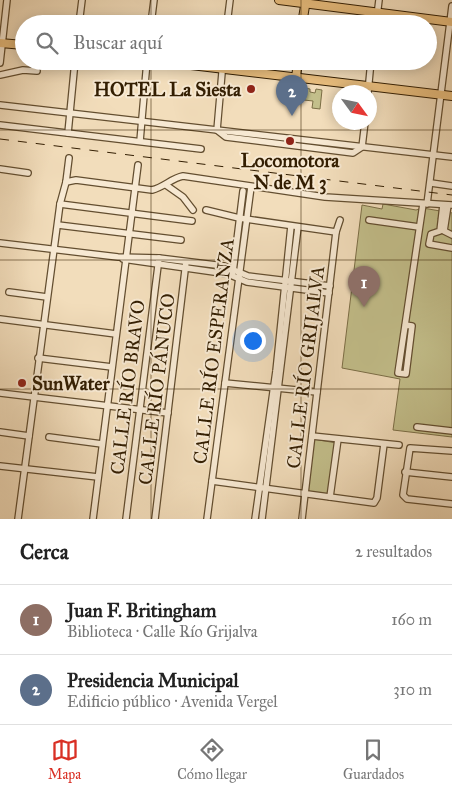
<!DOCTYPE html>
<html lang="es">
<meta charset="utf-8">
<style>
body{margin:0;font-family:"IM FELL Great Primer",serif;background:#f6f6f6;color:#222}
.compass{position:absolute;left:332px;top:85px;width:45px;height:45px;border-radius:50%;background:#fff;box-shadow:0 2px 12px #0003;rotate:123deg}
.you{position:absolute;left:252px;top:340px;width:18px;height:18px;margin:-12px;border:4px solid #fff;border-radius:50%;background:#1a73e8;box-shadow:0 0 0 8px #1a73e833}
.badge{display:grid;place-items:center;width:32px;height:32px;border-radius:50%;background:#d93025;color:#fff;font-size:16px;font-weight:700}
.pin{position:absolute;translate:-50% -41px;filter:drop-shadow(0 1px 2px #0008)}
.pin::after{content:'';position:absolute;top:26px;width:18px;height:15px;background:inherit;clip-path:polygon(0 0,100% 0,50% 100%)}
.list{margin:0;padding:0;list-style:none}
h2{display:flex;justify-content:space-between;align-items:center;height:65px;margin:0;padding:0 20px;font-size:21px}
h2 small{font-size:16px;font-weight:400;color:#767676}
.list li{display:grid;grid-template-columns:32px 1fr auto;gap:15px;align-items:center;box-sizing:border-box;height:70px;padding:0 20px;border-top:1px solid #e0e0e0}
.list b{display:block;font-size:19px;white-space:nowrap}
.list p{margin:0;font-size:16px;white-space:nowrap;color:#767676}
.list em{font-size:16px;font-style:normal;color:#767676}
.icon{flex:none;width:28px;height:28px;fill:none;stroke:currentColor;stroke-width:2;stroke-linecap:round;stroke-linejoin:round}
.map{position:relative;flex:none;width:452px;height:519px;overflow:hidden}
.search{position:absolute;background:#fff;box-shadow:0 2px 12px #0003;left:15px;right:15px;top:15px;height:55px;display:flex;align-items:center;gap:12px;box-sizing:border-box;padding:0 18px;border-radius:28px;color:#767676;font-size:19px}
.sheet{height:205px;background:#fff}
nav{display:flex;justify-content:space-around;align-items:center;box-sizing:border-box;height:70px;border-top:1px solid #e0e0e0;background:#fff;font-size:14px;color:#767676}
nav a{display:grid;justify-items:center;gap:2px}
nav .on{color:#d93025}
.map>svg:first-child{display:block}
.green{fill:#c3bf8b;stroke:#7b6e46}
.lines{fill:none;stroke-linecap:round;stroke-linejoin:round}
.minor-casing{stroke:#634e30;stroke-width:8}
.major-casing{stroke:#331e02;stroke-width:10}
.minor{stroke:#f7e9d3;stroke-width:5.5}
.major{stroke:#e9be7e;stroke-width:8}
.rail{stroke:#331e02;stroke-width:1;stroke-dasharray:9 9;stroke-linecap:butt}
.grid{fill:none;stroke:#331e02;stroke-width:1;stroke-opacity:0.55}
.poi-dot{fill:#8f2418;stroke:#f7e9d3;stroke-width:2}
.labels{text-anchor:middle;stroke-width:4;stroke-linejoin:round;paint-order:stroke}
.poi-label{font-size:19px;font-weight:bold;fill:#331e02;stroke:#f7e9d3;text-anchor:end}
.street-label{font-size:19px;fill:#331e02;stroke:#f7e9d3}
</style>
<div class="map">
<svg width="452" height="519" viewBox="0 0 452 519">
<rect width="100%" height="100%" fill="#f2ddbb"/>
<filter id="stains"><feTurbulence type="fractalNoise" baseFrequency=".004" numOctaves="4"/><feColorMatrix values="0 0 0 0 .2 0 0 0 0 .09 0 0 0 0 .02 0 0 0 .5 -.17"/></filter>
<radialGradient id="worn" r=".72"><stop offset=".6" stop-color="#630" stop-opacity="0"/><stop offset="1" stop-color="#630" stop-opacity=".3"/></radialGradient>
<g class="green">
<path d="M 305,88 L 310,89 L 310,92 L 315,93 L 316,89 L 322,90 L 320,109 L 312,108 L 313,101 L 304,100 Z"/>
<path d="M 383,204 L 416,210 L 423,208 L 440,211 L 438,219 L 449,220 L 450,212 L 452,213 L 452,437 L 393,430 L 400,379 L 342,368 L 362,205 L 382,209 Z"/>
<path d="M 314,439 L 336,443 L 329,496 L 307,494 Z"/>
</g>
<g class="lines">
<defs>
<g id="minor">
<path d="M 79,24 L 82,0"/>
<path d="M 151,24 L 154,0"/>
<path d="M 227,24 L 230,0"/>
<path d="M 376,24 L 379,0"/>
<path d="M 223,61 L 217,130 L 226,137 L 353,153 L 362,147 L 365,122"/>
<path d="M 0,63 L 7,0"/>
<path d="M 0,75 L 23,70 L 37,71"/>
<path d="M 368,92 L 371,61"/>
<path d="M 0,105 L 452,157"/>
<path d="M 0,125 L 201,149"/>
<path d="M 68,133 L 75,61"/>
<path d="M 140,141 L 147,61"/>
<path d="M 0,169 L 28,173"/>
<path d="M 66,182 L 76,180 L 152,190 C 164,187 172,178 183,176 L 325,197 L 452,205"/>
<path d="M 431,183 L 452,186"/>
<path d="M 166,185 L 183,197 L 193,210"/>
<path d="M 60,204 L 192,221"/>
<path d="M 427,204 L 452,6"/>
<path d="M 443,205 L 440,231 L 431,234 L 429,244 L 452,248"/>
<path d="M 448,205 L 444,231 L 452,235"/>
<path d="M 206,210 L 239,218 L 336,232"/>
<path d="M 369,220 L 419,227"/>
<path d="M 58,225 L 181,240"/>
<path d="M 0,243 L 118,257 L 159,258 L 224,266 L 248,276 L 330,286"/>
<path d="M 123,259 L 228,274 L 247,282 L 329,293"/>
<path d="M 233,272 L 243,191"/>
<path d="M 9,292 L 47,297"/>
<path d="M 0,319 L 116,334"/>
<path d="M 405,325 L 412,326 L 406,374 L 398,373 L 423,204"/>
<path d="M 38,358 L 112,367"/>
<path d="M 225,383 L 317,392"/>
<path d="M 0,393 L 168,413"/>
<path d="M 417,427 L 452,431"/>
<path d="M 0,432 L 29,436"/>
<path d="M 312,436 L 399,445"/>
<path d="M 49,437 L 102,444"/>
<path d="M 452,451 L 410,448 L 403,495 L 407,499 L 452,504"/>
<path d="M 0,466 L 98,477"/>
<path d="M 405,472 L 452,477"/>
<path d="M 212,481 L 374,503 L 377,498 L 384,444"/>
<path d="M 330,497 L 338,439"/>
<path d="M 18,519 L 60,204 L 66,182 L 69,158"/>
<path d="M 93,519 L 138,165"/>
<path d="M 126,519 L 159,258"/>
<path d="M 155,519 L 186,262"/>
<path d="M 207,519 L 251,187"/>
<path d="M 255,519 L 276,371 L 291,226"/>
<path d="M 262,519 L 298,227"/>
<path d="M 302,519 L 336,232 L 340,220"/>
</g>
<g id="major">
<path d="M 279,0 L 452,22"/>
<path d="M 302,24 L 306,0"/>
<path d="M 0,43 L 24,45"/>
<path d="M 157,61 L 452,96"/>
<path d="M 296,78 L 298,61"/>
</g>
</defs>
<use href="#minor" class="minor-casing"/>
<use href="#major" class="major-casing"/>
<use href="#minor" class="minor"/>
<use href="#major" class="major"/>
<path class="rail" d="M 0,139 L 452,195"/>
</g>
<path class="grid" d="M 151,0 L 151,24M 301,0 L 301,24M 151,61 L 151,519M 301,61 L 301,519M 0,130 L 452,130M 0,260 L 452,260M 0,389 L 452,389"/>
<g class="poi-dot">
<circle cx="251" cy="89" r="5"/>
<circle cx="290" cy="141" r="5"/>
<circle cx="22" cy="383" r="5"/>
</g>
<g class="labels">
<g class="poi-label">
<text x="241" y="96">HOTEL La Siesta</text>
<text x="290" y="167" text-anchor="middle">Locomotora<tspan x="290" dy="22">N de M 3</tspan></text>
<text x="32" y="390" text-anchor="start">SunWater</text>
</g>
<g class="street-label">
<text transform="translate(213 351) rotate(-83)" y="7">CALLE RÍO ESPERANZA</text>
<text transform="translate(305 367) rotate(-83)" y="7">CALLE RÍO GRIJALVA</text>
<text transform="translate(127 387) rotate(-83)" y="7">CALLE RÍO BRAVO</text>
<text transform="translate(156 389) rotate(-83)" y="7">CALLE RÍO PÁNUCO</text>
</g>
</g>
<rect width="100%" height="100%" filter="url(#stains)"/>
<rect width="100%" height="100%" fill="url(#worn)"/>
</svg>
<svg class="compass" viewBox="-18 -18 36 36"><path d="M0-13l5 13h-10z" fill="#e53935"/><path d="M0 13l5-13h-10z" fill="#767676"/></svg>
<div class="you"></div>
<div class="pin badge" style="left:364px;top:307px;background:#8d6e63">1</div>
<div class="pin badge" style="left:292px;top:116px;background:#5c6f8a">2</div>
<div class="search"><svg class="icon" aria-label="search" viewBox="0 0 24 24"><circle cx="10" cy="10" r="6"/><path d="M15 15l6 6"/></svg>Buscar aquí</div>
</div>
<section class="sheet">
<h2>Cerca<small>2 resultados</small></h2>
<ul class="list">
<li><span class="badge" style="background:#8d6e63">1</span><div><b>Juan F. Britingham</b><p>Biblioteca · Calle Río Grijalva</p></div><em>160 m</em></li>
<li><span class="badge" style="background:#5c6f8a">2</span><div><b>Presidencia Municipal</b><p>Edificio público · Avenida Vergel</p></div><em>310 m</em></li>
</ul>
</section>
<nav>
<a class="on"><svg class="icon" aria-label="map" viewBox="0 0 24 24"><path d="M3 6l6-2 6 2 6-2v14l-6 2-6-2-6 2zM9 4v14M15 6v14"/></svg>Mapa</a>
<a><svg class="icon" aria-label="directions" viewBox="0 0 24 24"><path d="M12 3l9 9-9 9-9-9zM9 14v-3h6M13 9l2 2-2 2"/></svg>Cómo llegar</a>
<a><svg class="icon" aria-label="saved" viewBox="0 0 24 24"><path d="M7 4h10v16l-5-4-5 4z"/></svg>Guardados</a>
</nav>
